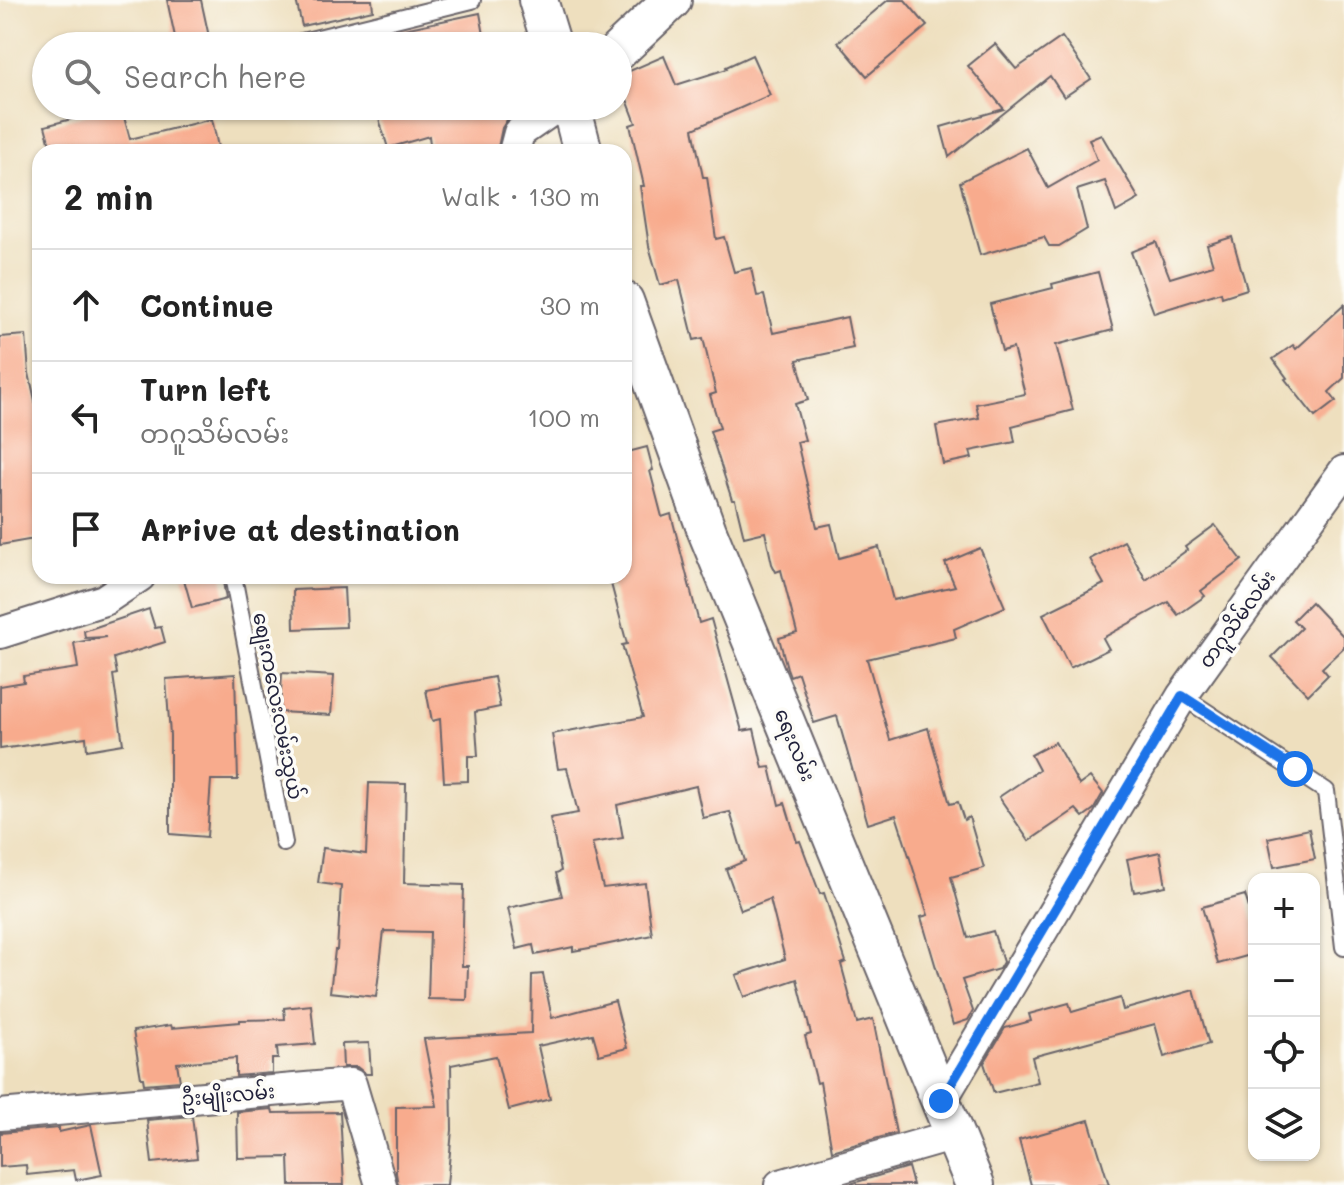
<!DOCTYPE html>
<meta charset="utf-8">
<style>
body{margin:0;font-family:Mali,"Noto Sans Myanmar",sans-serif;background:#f6f6f6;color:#222}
.controls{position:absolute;right:24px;bottom:24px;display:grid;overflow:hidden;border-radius:16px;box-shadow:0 2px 6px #0004}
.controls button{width:72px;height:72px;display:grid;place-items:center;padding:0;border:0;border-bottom:2px solid #e0e0e0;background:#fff;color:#222;font:40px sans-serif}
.stop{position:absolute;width:24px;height:24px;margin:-18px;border:6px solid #1a73e8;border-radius:50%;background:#fff}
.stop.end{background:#1a73e8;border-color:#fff;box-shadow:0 2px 8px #0008}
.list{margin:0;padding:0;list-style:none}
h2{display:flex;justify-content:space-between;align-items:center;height:104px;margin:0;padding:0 32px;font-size:34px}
h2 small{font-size:26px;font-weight:400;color:#767676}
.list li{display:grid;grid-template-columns:52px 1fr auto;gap:24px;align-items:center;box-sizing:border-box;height:112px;padding:0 32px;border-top:2px solid #e0e0e0}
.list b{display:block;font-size:30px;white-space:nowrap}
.list p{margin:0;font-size:26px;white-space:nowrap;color:#767676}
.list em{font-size:26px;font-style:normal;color:#767676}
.icon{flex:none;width:44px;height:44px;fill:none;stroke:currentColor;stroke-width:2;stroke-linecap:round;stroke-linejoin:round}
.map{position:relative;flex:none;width:1344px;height:1185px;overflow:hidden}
.search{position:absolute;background:#fff;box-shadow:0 2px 6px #0004;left:32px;top:32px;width:600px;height:88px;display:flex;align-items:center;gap:20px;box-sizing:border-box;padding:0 28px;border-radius:44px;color:#767676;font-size:30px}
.panel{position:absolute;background:#fff;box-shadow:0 2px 6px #0004;left:32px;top:144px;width:600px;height:440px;border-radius:24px}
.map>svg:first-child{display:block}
.building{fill:#f8ab8d}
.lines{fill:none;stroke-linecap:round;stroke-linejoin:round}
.service-casing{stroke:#696469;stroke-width:20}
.minor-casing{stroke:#696469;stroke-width:34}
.tertiary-casing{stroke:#696469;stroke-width:42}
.service{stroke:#fff;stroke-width:16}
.minor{stroke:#fff;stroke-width:30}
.tertiary{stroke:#fff;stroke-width:38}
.route{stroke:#1a73e8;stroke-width:10}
.labels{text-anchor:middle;stroke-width:7;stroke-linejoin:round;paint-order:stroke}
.street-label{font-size:20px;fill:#22223b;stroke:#fdfcf7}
</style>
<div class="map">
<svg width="1344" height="1185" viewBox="0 0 1344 1185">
<rect width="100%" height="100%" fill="#fdfcf7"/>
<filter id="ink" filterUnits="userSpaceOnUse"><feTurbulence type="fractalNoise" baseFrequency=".0125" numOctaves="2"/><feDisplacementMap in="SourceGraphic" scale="16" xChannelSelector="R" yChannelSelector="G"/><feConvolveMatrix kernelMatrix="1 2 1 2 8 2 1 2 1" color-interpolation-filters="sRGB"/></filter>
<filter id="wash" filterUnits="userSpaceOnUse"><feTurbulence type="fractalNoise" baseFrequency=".006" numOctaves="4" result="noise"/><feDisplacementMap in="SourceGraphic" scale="32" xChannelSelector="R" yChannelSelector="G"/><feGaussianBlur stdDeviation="1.8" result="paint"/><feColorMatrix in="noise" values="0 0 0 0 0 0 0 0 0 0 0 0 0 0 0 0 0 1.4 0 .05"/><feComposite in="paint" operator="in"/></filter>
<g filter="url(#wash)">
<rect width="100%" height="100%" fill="#eedfbe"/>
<g id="blocks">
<g class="building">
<path d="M 167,0 L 201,0 L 211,46 L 177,46 Z"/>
<path d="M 296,0 L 372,0 L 373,10 L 302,26 Z"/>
<path d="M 888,0 L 905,0 L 927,26 L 867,76 L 838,42 Z"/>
<path d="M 480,13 L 486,46 L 372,46 L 371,36 Z"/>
<path d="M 1062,37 L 1091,79 L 1064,97 L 1050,76 L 949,157 L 941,127 L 1004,109 L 968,66 L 995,44 L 1016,69 Z"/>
<path d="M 752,55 L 770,95 L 693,129 L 703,177 L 707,177 L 716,239 L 724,237 L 734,272 L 751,268 L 757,296 L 764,295 L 773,333 L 847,317 L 853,348 L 797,360 L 808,400 L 795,404 L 805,440 L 797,442 L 817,527 L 831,524 L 839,558 L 879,547 L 893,600 L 955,586 L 945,563 L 980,548 L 1005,607 L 954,629 L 956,638 L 867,659 L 890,740 L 928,728 L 950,804 L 958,802 L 964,820 L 969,817 L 984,868 L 951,877 L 968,938 L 993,931 L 1003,962 L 999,969 L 962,980 L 973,1011 L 968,1020 L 953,1025 L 921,917 L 928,915 L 896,815 L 868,824 L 837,716 L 814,723 L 798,673 L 790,676 L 787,668 L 779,638 L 797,633 L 781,570 L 776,572 L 772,564 L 765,532 L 744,537 L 735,500 L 732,500 L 710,431 L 720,428 L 710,395 L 716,393 L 703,338 L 694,340 L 679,280 L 660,285 L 649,246 L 640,186 L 644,186 L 630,125 L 636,123 L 618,76 L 664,56 L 676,85 L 727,69 L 726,67 Z"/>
<path d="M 121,106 L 130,139 L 212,119 L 218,147 L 196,152 L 116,152 L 116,147 L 98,152 L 52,152 L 45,126 Z"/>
<path d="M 375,106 L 503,106 L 507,120 L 502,128 L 497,152 L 431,152 L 429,136 L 388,148 Z"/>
<path d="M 1101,134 L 1139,199 L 1116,212 L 1105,181 L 1077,190 L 1087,229 L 1059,246 L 1049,246 L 1044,237 L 980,255 L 960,182 L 1027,148 L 1048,188 L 1097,160 L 1089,139 Z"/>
<path d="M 1232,237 L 1247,289 L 1222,297 L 1221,292 L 1154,313 L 1131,252 L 1156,242 L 1170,278 L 1213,265 L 1207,245 Z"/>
<path d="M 1098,272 L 1113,330 L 1056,345 L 1073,410 L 1012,426 L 1015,442 L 970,451 L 972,458 L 943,464 L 936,426 L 979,418 L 976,404 L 1025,394 L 1013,348 L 1002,351 L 990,304 L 1053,288 L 1052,284 Z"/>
<path d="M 1344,305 L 1344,378 L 1329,392 L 1336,401 L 1315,417 L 1285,379 L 1287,378 L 1273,359 L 1293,345 L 1296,349 Z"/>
<path d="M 26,335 L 29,373 L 40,423 L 40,538 L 0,545 L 0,337 Z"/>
<path d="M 647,447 L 653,470 L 650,471 L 662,517 L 671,514 L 699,623 L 711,619 L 742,731 L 754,729 L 763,768 L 770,767 L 779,805 L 785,803 L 797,842 L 800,841 L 820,894 L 824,893 L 846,962 L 841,964 L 857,1023 L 873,1019 L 896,1133 L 832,1151 L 820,1082 L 817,1083 L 805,1036 L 811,1034 L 797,979 L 744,997 L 736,975 L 785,959 L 770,899 L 741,910 L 726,869 L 745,861 L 730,812 L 703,818 L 696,786 L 617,805 L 623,838 L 592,843 L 603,888 L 645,883 L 652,935 L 595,947 L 573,951 L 573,947 L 535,955 L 533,945 L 517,949 L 508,908 L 562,896 L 556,873 L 561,871 L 550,818 L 578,813 L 567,768 L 558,769 L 552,734 L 643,717 L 622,645 L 627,644 L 609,576 L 624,576 L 624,453 Z"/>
<path d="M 1215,525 L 1242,560 L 1201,591 L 1205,596 L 1178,615 L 1168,602 L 1103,638 L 1109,649 L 1070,668 L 1043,614 L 1104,584 L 1090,559 L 1124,541 L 1146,580 L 1187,550 L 1185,547 Z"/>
<path d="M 183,576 L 222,576 L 226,599 L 192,608 Z"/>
<path d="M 344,588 L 346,627 L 294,629 L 293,590 Z"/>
<path d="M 1311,602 L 1344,637 L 1344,647 L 1322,668 L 1328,675 L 1308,695 L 1272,657 L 1301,628 L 1293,620 Z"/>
<path d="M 149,609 L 155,628 L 161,627 L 165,642 L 114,658 L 117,674 L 113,675 L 123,744 L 87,750 L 86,737 L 0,749 L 0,686 L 24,682 L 23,676 L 78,668 L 74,643 L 106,637 L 85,638 L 84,631 Z"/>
<path d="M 282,673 L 334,676 L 331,715 L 280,712 Z"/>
<path d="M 235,674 L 238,780 L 211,780 L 207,837 L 170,834 L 170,735 L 166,679 Z"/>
<path d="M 494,677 L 500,707 L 475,712 L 478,756 L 468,756 L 468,781 L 444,782 L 440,719 L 432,721 L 426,690 Z"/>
<path d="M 1055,742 L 1079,785 L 1090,777 L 1103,793 L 1094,809 L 1083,817 L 1076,809 L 1029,841 L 999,797 L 1039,770 L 1031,755 Z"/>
<path d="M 369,783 L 406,784 L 404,883 L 464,885 L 462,966 L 468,966 L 467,1000 L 428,999 L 430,932 L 384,931 L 376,997 L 330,992 L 335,950 L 337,950 L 341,886 L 318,883 L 323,848 L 366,854 Z"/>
<path d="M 1309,829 L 1315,859 L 1274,867 L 1268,838 Z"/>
<path d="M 1160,852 L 1166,886 L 1134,892 L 1127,859 Z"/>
<path d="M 1245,895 L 1254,924 L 1254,954 L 1218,964 L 1202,907 Z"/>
<path d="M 543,974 L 552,1018 L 615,1001 L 627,1048 L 599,1055 L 593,1034 L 538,1046 L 550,1099 L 509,1110 L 496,1056 L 451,1065 L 452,1130 L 447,1185 L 398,1185 L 396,1173 L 396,1107 L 437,1106 L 424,1039 L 531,1033 L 532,975 Z"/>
<path d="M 1194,990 L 1209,1044 L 1164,1057 L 1155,1024 L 1032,1057 L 1038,1082 L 994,1093 L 984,1063 L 1005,1028 L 1031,1021 L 1029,1014 L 1069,1003 L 1072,1012 L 1120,998 L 1123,1010 Z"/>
<path d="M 311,1005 L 315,1044 L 277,1047 L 278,1059 L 272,1059 L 272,1073 L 236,1076 L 236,1058 L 177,1063 L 180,1081 L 144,1084 L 143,1078 L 141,1078 L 133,1031 L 171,1025 L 172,1028 L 240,1022 L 240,1020 L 285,1019 L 284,1008 Z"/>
<path d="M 369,1043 L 371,1074 L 366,1074 L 357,1067 L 343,1067 L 342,1044 Z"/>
<path d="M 272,1109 L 273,1113 L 340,1112 L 344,1185 L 290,1185 L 289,1157 L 238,1158 L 237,1112 Z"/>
<path d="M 192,1116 L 197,1158 L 152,1163 L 147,1120 Z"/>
<path d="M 1089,1120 L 1109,1185 L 1031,1185 L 1019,1140 Z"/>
<path d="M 91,1125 L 102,1175 L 76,1180 L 74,1170 L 27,1175 L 26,1165 L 0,1167 L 0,1133 L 59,1128 L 59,1132 Z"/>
<path d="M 908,1167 L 913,1185 L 851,1185 L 850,1184 Z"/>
</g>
</g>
</g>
<g filter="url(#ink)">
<use href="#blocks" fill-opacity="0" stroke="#696469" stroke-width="2"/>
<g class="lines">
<defs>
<g id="service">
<path d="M 286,46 L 472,0"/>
<path d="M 233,576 L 284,843"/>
<path d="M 1182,696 L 1326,791 L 1344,947"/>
</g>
<g id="minor">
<path d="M 514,152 L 519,133 L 558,106"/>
<path d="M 0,633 L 104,600 L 140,576"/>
<path d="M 941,1101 L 1182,696 L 1344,471"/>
<path d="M 0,1115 L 351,1084 L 381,1185"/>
<path d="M 780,1185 L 954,1135"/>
</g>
<g id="tertiary">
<path d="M 538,0 L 552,46"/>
<path d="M 618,51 L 672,0"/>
<path d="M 571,106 L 583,152"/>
<path d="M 624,301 L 707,531 L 975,1185"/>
</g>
</defs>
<use href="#service" class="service-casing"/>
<use href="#minor" class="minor-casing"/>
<use href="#tertiary" class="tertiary-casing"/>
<use href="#service" class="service"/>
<use href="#minor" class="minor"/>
<use href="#tertiary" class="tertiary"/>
</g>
</g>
<g class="lines" filter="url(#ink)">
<path class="route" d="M 941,1101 L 1182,696 L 1295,769"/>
</g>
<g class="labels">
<g class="street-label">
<text transform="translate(1237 619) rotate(-54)" y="7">တဂူသိမ်လမ်း</text>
<text transform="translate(278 706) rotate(79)" y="7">စျေးကလေးလမ်းသွယ်</text>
<text transform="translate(795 745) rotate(68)" y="7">ရေးလမ်း</text>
<text transform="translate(228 1095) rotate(-5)" y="7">ဦးမျိုးလမ်း</text>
</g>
</g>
</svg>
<div class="controls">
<button>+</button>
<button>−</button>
<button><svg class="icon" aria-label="locate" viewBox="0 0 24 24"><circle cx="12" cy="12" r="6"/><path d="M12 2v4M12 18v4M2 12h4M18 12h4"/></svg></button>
<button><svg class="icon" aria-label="layers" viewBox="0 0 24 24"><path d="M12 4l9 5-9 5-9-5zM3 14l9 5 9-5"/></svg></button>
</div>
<div class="stop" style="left:1295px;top:769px"></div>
<div class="stop end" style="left:941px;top:1101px"></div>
<div class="search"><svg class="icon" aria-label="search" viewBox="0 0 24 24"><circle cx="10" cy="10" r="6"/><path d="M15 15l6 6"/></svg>Search here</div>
<section class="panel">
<h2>2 min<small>Walk · 130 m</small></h2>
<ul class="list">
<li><svg class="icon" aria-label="ahead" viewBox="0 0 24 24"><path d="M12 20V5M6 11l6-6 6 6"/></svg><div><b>Continue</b></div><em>30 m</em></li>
<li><svg class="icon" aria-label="left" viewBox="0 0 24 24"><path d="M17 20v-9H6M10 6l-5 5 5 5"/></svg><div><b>Turn left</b><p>တဂူသိမ်လမ်း</p></div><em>100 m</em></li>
<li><svg class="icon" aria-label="arrive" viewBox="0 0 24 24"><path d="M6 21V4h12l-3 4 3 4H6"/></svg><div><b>Arrive at destination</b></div></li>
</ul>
</section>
</div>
